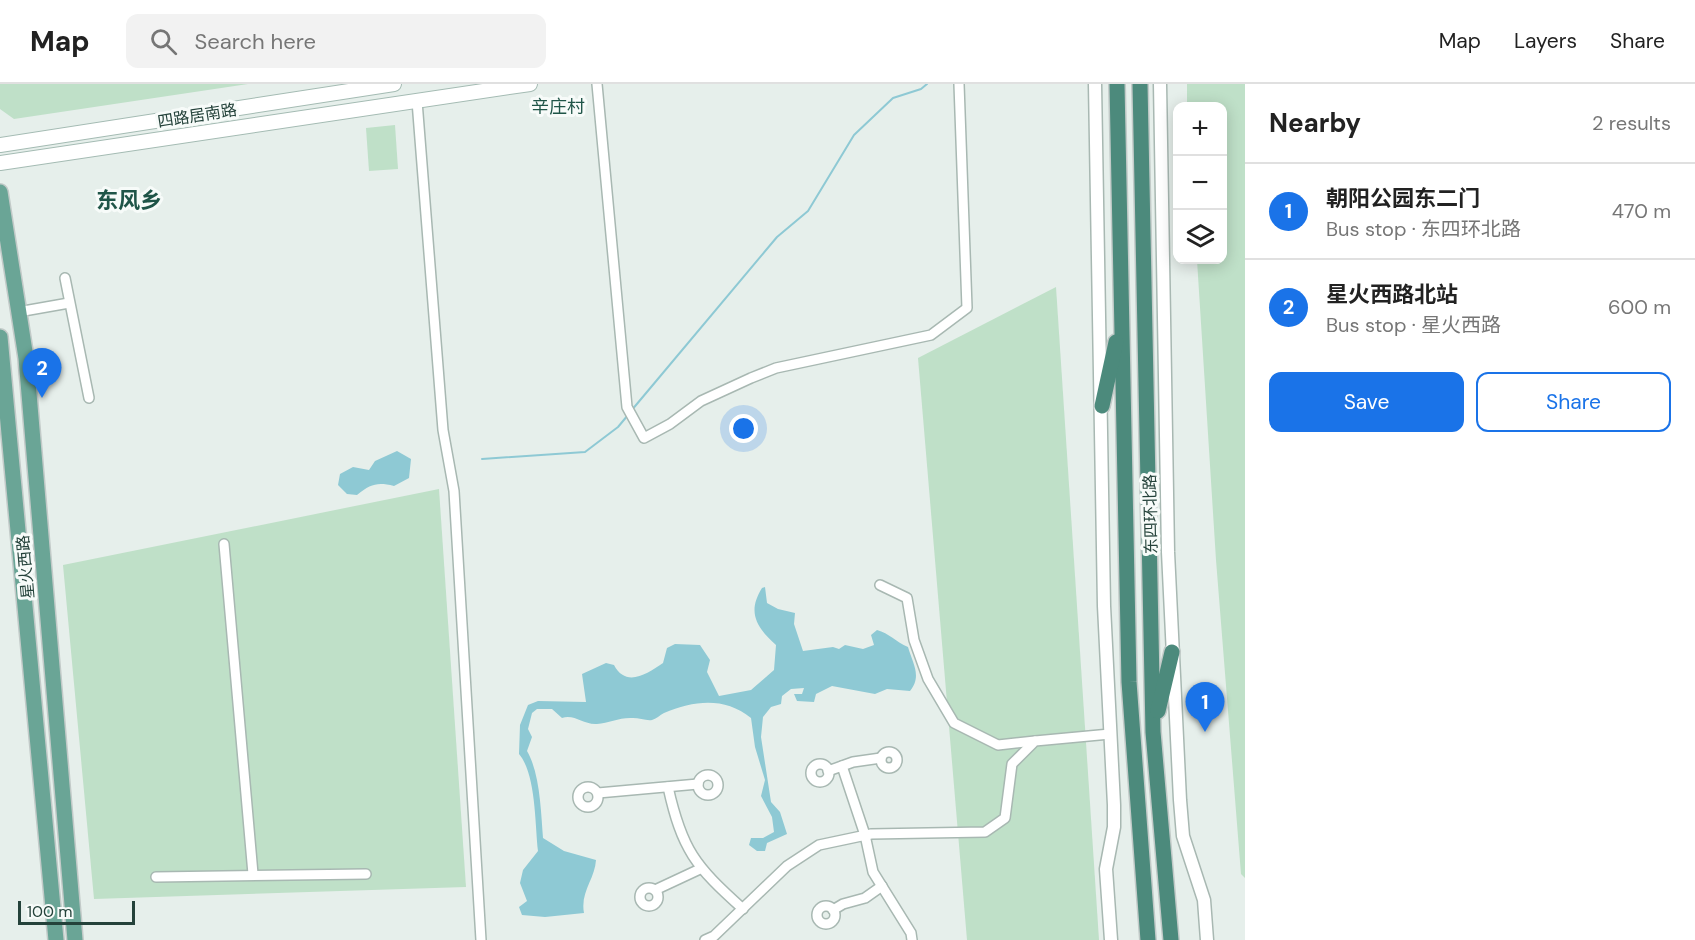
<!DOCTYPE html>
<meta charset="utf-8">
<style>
body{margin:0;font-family:"DM Sans","Noto Sans SC",sans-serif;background:#f2f2f2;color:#222}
.controls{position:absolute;right:18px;top:18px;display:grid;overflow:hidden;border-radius:12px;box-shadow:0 3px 15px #0003}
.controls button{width:54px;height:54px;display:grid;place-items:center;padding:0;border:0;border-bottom:2px solid #e0e0e0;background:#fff;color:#222;font:30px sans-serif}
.scale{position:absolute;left:18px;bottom:15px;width:117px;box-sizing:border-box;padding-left:6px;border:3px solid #24423a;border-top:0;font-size:16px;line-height:21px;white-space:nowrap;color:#24423a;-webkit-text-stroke:4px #f7fbf9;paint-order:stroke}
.you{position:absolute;left:744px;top:345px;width:21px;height:21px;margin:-15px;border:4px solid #fff;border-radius:50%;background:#1a73e8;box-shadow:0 0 0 9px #1a73e833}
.badge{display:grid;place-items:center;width:39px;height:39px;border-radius:50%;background:#1a73e8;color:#fff;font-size:20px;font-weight:700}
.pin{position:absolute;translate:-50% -50px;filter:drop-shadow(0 2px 3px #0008)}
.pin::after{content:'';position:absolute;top:32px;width:21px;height:18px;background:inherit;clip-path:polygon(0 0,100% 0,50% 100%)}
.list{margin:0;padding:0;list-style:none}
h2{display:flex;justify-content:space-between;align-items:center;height:78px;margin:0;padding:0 24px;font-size:26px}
h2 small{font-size:20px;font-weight:400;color:#767676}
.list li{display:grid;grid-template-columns:39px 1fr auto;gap:18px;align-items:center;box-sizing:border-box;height:96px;padding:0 24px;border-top:2px solid #e0e0e0}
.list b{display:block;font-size:22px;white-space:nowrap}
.list p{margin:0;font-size:20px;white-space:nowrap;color:#767676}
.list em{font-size:20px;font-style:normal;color:#767676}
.actions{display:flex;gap:12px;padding:18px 24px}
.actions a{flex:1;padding:14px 0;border:2px solid #1a73e8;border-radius:12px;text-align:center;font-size:21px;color:#1a73e8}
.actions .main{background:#1a73e8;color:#fff}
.icon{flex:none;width:33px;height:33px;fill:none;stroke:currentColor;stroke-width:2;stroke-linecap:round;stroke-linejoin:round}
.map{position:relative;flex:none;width:1245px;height:856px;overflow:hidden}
header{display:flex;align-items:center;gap:36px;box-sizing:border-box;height:84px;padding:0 30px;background:#fff;border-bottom:2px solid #e0e0e0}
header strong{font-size:28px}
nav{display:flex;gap:33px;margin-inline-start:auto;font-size:21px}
.search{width:420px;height:54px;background:#f2f2f2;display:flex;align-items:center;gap:15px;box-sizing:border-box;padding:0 21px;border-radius:12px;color:#767676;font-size:22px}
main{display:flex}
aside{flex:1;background:#fff}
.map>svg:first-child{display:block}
.green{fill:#bfe0c8}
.water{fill:#8ec9d4}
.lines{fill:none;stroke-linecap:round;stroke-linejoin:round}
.stream{stroke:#8ec9d4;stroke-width:2}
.minor-casing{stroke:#a8b8b2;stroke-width:12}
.tertiary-casing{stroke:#a8b8b2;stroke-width:15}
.secondary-casing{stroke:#a4bbb3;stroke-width:16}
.primary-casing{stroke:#c2cac8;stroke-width:18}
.trunk-casing{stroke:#c2cac8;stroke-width:18}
.minor{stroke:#fff;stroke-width:9}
.tertiary{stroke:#fff;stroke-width:12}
.secondary{stroke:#fff;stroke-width:14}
.primary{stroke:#6aa596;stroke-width:15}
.trunk{stroke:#4c8a7c;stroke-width:15}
.labels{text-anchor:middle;stroke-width:6;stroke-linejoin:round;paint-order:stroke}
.street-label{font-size:16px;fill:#24423a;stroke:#f7fbf9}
.neighbourhood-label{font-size:18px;fill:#1f5548;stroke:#f7fbf9}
.district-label{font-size:22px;font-weight:bold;fill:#1f5548;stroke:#f7fbf9}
</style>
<header>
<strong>Map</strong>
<div class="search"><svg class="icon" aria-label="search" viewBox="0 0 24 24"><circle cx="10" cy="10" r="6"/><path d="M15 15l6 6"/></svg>Search here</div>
<nav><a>Map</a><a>Layers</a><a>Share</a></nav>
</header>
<main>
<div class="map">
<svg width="1245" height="856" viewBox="0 0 1245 856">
<rect width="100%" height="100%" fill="#e6efeb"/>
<g class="green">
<path d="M 0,0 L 248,0 L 14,35 L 0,25 Z"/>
<path d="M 1187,0 L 1245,0 L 1245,794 L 1241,790 L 1216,476 L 1197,176 L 1222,176 L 1222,22 L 1187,22 Z"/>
<path d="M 395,41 L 398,85 L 369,87 L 366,44 Z"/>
<path d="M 1056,203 L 1099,856 L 967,856 L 918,274 Z"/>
<path d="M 439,405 L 466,803 L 94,815 L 63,481 Z"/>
</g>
<g class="water">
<path d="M 397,367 L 411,375 L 409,394 L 394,402 C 377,398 371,400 357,411 L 347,410 L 338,401 L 340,390 L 353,383 L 369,386 L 375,377 Z"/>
<path d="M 765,503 L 767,519 L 778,525 L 795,529 L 794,540 L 803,567 L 833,563 L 839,565 L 845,561 L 863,565 L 874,561 L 871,551 L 877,546 C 889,549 896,558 908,563 C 913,580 922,592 910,607 L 887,605 L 875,610 L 832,602 L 816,610 L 814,618 L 797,617 L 794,610 L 802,610 L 804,604 L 791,605 L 782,612 L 781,620 L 771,623 L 763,633 L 761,653 L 771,718 L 780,728 L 787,750 L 767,759 L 765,767 L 757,767 L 749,761 L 751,754 L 763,754 L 774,748 L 772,733 L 761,712 L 765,696 L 755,663 L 751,634 C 725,613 695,616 664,629 C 660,631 656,635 652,636 C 647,637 639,634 633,634 C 620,633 609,639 597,640 C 583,641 575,630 562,634 L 552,625 L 537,625 L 532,629 L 528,645 L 532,653 L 527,667 C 540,689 541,728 543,754 L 564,767 L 596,776 C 595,795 580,808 584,829 L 545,833 L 522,831 L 519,823 L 527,817 L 520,799 L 523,786 L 538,767 C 535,740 536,690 519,670 L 520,641 L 528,621 L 538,617 L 586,618 L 582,590 L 606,579 L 614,581 C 626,604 647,590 663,579 L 667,564 L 675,560 L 700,561 L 710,576 L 707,588 L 719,612 L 751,606 L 774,586 L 776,561 C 756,543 747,528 762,504 Z"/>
</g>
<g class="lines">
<g class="stream">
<path d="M 631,327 L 777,153 L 808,127 L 854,51 L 893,14 L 921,5 L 927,0"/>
<path d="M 482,375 L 585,368 L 618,343 L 628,331"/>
</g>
<defs>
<g id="minor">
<path d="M 597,0 L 627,323 L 644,354 L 670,340 L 701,317 L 751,294 L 776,284 L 931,251 L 967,224 L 959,0"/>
<path d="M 417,17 L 443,346 L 454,407 L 481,856"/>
<path d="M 65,194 L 89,314"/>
<path d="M 18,228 L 69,219"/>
<path d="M 224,460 L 253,790"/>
<path d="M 880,501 L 907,514 L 914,556 L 928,595 L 954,639 L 998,661 L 1035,657"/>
<circle cx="889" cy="676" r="8"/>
<circle cx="820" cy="689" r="9"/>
<path d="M 842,682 L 865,751 L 873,788 L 911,849 L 912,856"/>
<path d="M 828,687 L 853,678 L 881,674"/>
<circle cx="708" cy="701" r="10"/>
<circle cx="588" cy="713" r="10"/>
<path d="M 668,703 C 682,766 695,782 743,825"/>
<path d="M 598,709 L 698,700"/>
<path d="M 156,793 L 366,790"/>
<circle cx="649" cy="813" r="9"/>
<path d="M 655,806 L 700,785"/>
<circle cx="826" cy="831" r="9"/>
<path d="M 833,826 L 843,820 L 865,814 L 882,802"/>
<path d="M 705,856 L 714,852 L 787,782 L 819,761 L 871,750 L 985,748 L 1005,734 L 1012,680 L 1035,657 L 1110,650"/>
</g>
<g id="tertiary">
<path d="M 1095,0 L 1104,522 L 1114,721 L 1114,743 L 1106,785 L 1111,856"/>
<path d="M 1160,0 L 1168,468 L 1180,716 L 1183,752 L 1204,816 L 1207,856"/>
</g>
<g id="secondary">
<path d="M 0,61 L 394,0"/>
<path d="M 0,79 L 530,0"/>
</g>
<g id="primary">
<path d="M 0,108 L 26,274 L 75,856"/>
<path d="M 0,253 L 56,856"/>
</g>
<g id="trunk">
<path d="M 1117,0 L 1129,598 L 1148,856"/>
<path d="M 1140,0 L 1153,648 L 1171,856"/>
<path d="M 1102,322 L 1116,258"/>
<path d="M 1158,627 L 1172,568"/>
</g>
</defs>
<use href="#minor" class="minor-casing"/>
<use href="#tertiary" class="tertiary-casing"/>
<use href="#secondary" class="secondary-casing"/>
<use href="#primary" class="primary-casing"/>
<use href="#trunk" class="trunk-casing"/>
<use href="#minor" class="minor"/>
<use href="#tertiary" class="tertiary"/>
<use href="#secondary" class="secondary"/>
<use href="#primary" class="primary"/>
<use href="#trunk" class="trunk"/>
</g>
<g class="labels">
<g class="street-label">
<text transform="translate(197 31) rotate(-9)" y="6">四路居南路</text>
<text transform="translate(1150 430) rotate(-91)" y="6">东四环北路</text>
<text transform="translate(25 483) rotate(-95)" y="6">星火西路</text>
</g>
<g class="neighbourhood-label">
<text x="558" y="29">辛庄村</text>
</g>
<g class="district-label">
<text x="129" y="124">东风乡</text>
</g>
</g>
</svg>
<div class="controls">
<button>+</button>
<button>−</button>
<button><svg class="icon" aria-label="layers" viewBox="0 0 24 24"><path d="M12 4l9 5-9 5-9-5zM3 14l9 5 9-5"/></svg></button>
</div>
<div class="scale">100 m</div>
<div class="you"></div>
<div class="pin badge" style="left:1205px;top:648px">1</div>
<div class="pin badge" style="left:42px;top:314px">2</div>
</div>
<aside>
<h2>Nearby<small>2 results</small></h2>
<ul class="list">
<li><span class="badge">1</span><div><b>朝阳公园东二门</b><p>Bus stop · 东四环北路</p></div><em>470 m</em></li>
<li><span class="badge">2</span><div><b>星火西路北站</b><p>Bus stop · 星火西路</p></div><em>600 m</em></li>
</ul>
<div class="actions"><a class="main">Save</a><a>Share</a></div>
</aside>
</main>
